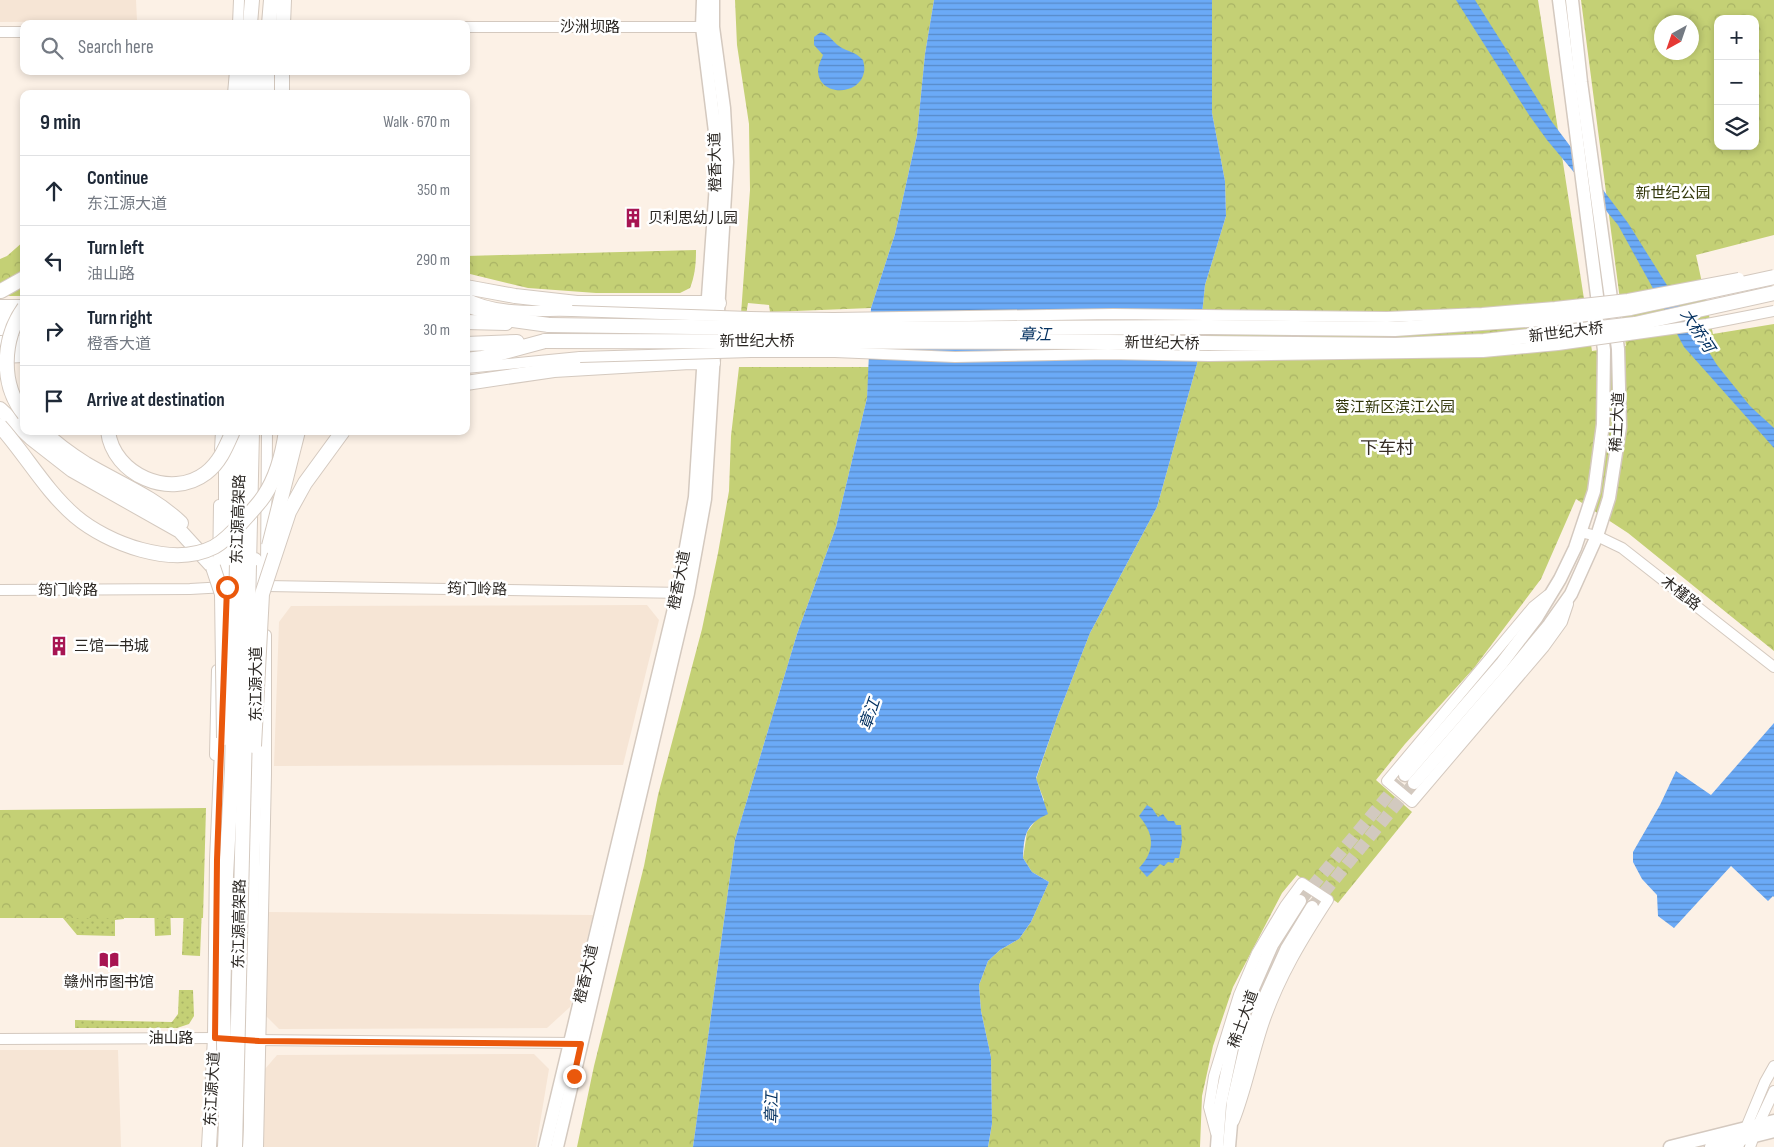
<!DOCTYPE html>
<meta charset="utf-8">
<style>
body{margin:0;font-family:"Sofia Sans Condensed","Noto Sans SC",sans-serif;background:#f6f6f7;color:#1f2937}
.controls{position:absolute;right:15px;top:15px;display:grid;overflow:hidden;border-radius:10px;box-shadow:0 2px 8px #0003}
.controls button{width:45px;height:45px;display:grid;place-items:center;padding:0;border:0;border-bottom:1px solid #e0e1e3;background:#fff;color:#1f2937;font:25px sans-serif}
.compass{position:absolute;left:1654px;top:15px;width:45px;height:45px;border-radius:50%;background:#fff;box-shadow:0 2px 8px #0003;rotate:220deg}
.stop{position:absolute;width:15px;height:15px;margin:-11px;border:4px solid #ea580c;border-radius:50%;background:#fff}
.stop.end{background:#ea580c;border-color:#fff;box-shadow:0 1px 5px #0008}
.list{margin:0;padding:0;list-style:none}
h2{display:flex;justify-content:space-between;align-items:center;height:65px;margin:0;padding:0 20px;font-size:21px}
h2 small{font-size:16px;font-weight:400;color:#747a83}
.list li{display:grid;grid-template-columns:32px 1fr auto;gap:15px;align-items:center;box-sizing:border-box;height:70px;padding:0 20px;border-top:1px solid #e0e1e3}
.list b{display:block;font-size:19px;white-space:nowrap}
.list p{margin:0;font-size:16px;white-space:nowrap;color:#747a83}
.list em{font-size:16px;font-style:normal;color:#747a83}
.icon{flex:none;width:28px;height:28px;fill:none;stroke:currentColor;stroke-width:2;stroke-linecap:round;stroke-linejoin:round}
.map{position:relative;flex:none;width:1774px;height:1147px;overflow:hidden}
.search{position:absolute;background:#fff;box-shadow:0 2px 8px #0003;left:20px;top:20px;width:450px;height:55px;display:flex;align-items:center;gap:12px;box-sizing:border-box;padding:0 18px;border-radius:10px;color:#747a83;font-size:19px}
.panel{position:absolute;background:#fff;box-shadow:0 2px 8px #0003;left:20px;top:90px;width:450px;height:345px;border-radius:10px}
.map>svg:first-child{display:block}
.built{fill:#f6e5d5}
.grass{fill:url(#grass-dots)}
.forest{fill:url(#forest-crowns);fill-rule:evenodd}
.water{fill:url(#water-rules)}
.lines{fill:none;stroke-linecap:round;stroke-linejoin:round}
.secondary-tunnel{stroke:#d2c9bf;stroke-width:12;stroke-dasharray:12 6;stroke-linecap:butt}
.tertiary-casing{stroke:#d4c9bf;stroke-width:12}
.secondary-casing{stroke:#d4c9bf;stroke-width:15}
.primary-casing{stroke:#d4c9bf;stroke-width:16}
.trunk-casing{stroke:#d4c9bf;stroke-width:16}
.tertiary{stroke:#fff;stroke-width:10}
.secondary{stroke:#fff;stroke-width:12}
.primary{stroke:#fff;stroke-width:14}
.trunk{stroke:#fff;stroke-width:14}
.tertiary-bridge-casing{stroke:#d4c9bf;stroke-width:12;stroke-linecap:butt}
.trunk-bridge-casing{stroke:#d4c9bf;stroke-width:16;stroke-linecap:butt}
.tertiary-bridge{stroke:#fff;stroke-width:10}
.trunk-bridge{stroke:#fff;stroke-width:14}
.route{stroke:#ea580c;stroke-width:6}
.labels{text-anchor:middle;stroke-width:5;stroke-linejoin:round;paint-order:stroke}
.street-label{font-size:15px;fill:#2b2723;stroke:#fff}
.park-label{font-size:15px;fill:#32370a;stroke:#fff}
.poi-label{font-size:15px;fill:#2b2723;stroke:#fff;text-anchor:start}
.water-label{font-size:16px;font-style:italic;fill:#053261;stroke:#fff}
.quarter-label{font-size:18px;fill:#372e26;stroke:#fff}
</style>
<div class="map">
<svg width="1774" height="1147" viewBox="0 0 1774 1147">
<defs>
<pattern id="grass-dots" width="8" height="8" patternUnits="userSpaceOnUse" patternTransform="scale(1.25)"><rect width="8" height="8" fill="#c4d075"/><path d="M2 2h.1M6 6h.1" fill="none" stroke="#a9b365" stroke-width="1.8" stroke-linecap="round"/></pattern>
<pattern id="forest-crowns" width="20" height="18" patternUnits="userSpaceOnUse" patternTransform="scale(1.25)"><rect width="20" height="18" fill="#c4d075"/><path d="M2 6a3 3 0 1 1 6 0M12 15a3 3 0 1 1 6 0" fill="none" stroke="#a9b365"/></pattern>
<pattern id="water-rules" width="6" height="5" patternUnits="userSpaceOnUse" patternTransform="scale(1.25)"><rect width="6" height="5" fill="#6baaf7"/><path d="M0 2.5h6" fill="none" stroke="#588ac8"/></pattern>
</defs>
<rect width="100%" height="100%" fill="#fcf1e6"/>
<g class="built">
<path d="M 0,0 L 136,0 L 137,21 L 0,22 Z"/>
<path d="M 647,605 L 659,620 L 623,765 L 274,766 L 279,622 L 291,606 Z"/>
<path d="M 268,912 L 593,915 L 570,1007 L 547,1028 L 279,1029 L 266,1016 Z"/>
<path d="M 0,1050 L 118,1050 L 121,1147 L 0,1147 Z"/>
<path d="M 534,1054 L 549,1069 L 536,1147 L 263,1147 L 265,1069 L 277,1055 Z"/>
</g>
<g class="grass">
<path d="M 154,904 L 170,904 L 171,935 L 155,936 Z"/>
<path d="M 53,906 L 124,907 L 124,919 L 115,920 L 115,936 L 77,935 Z"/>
<path d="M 184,907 L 202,907 L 200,956 L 182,955 Z"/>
<path d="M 179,990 L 193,990 L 194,1016 L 189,1024 L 177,1028 L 75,1028 L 75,1020 L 172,1022 L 178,1014 Z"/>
</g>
<g class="forest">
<path d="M 735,0 L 934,0 L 925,54 L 917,135 L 895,234 L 871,308 L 770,312 L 769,305 L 748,303 L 746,315 L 741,314 L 750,190 L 749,124 L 737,45 Z"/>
<path d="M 1212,0 L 1538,0 L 1592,351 L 1626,346 L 1581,0 L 1774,0 L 1774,235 L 1696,255 L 1713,334 L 1774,324 L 1774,651 L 1628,533 L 1576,499 L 1541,579 L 1474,668 L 1405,744 L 1376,780 L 1412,812 L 1338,903 L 1297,875 L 1282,893 L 1233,987 L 1213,1046 L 1202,1096 L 1200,1147 L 988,1147 L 992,1124 L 991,1057 L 981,1011 L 979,985 L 988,961 L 1000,950 L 1019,939 L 1031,922 L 1049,882 L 1032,872 L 1023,858 L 1027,832 L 1036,820 L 1044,800 L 1036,779 L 1058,715 L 1090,633 L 1157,507 L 1197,364 L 1205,285 L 1226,216 L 1225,181 L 1212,113 ZM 1718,19 L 1755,19 L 1755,146 L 1718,146 ZM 1662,22 L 1692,22 L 1692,52 L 1662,52 Z"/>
<path d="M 24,241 L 24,296 L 0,296 L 0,259 L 7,256 Z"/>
<path d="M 696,250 C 696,264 695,275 690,288 L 680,293 L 596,293 L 528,288 L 466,273 L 466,256 Z"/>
<path d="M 739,367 L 869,367 L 867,398 L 836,527 L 797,634 L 735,840 L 693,1147 L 577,1147 L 594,1066 L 644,866 L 658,795 L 702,629 L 718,553 L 729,491 L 731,436 Z"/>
<path d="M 206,808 L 203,918 L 0,918 L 0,810 Z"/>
</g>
<g class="water">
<path d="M 934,0 L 1212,0 L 1212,113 L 1225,181 L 1226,216 L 1205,285 L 1197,364 L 1157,507 L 1090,633 L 1058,715 L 1036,778 L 1048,814 C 1025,824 1024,836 1023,858 L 1032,872 L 1049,882 L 1031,922 L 1019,939 L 1000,950 L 988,961 L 979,985 L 981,1011 L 991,1057 L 992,1124 L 988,1147 L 693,1147 L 735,840 L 797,634 L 836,527 L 867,398 L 871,308 L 895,234 L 917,135 L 925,54 Z"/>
<path d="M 1456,0 L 1475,0 L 1552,122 L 1628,223 L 1717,365 L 1750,406 L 1774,428 L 1774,448 L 1684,347 L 1650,283 L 1618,225 L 1547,140 L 1529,115 Z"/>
<path d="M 821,32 C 831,36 832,41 839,46 C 849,53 853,50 863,60 C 864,64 865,69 864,72 C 860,96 819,97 818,71 C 818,66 821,60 823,55 L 814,45 L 814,37 Z"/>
<path d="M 1774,723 L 1774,897 L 1773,896 L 1768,901 L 1731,866 L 1674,928 L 1658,916 L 1657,895 L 1642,879 L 1633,862 L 1633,852 L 1660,805 L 1676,771 L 1711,795 Z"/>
<path d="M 1147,805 L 1152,808 L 1158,817 L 1163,814 L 1168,821 L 1174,821 L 1176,825 L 1181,825 L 1182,842 L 1179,858 L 1175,858 L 1173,863 L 1168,862 L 1164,866 L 1160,864 L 1147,877 L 1139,868 C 1156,851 1154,833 1139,816 Z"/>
</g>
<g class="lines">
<g class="secondary-tunnel">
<path d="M 1300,901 L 1405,775"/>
<path d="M 1312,907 L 1414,783"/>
</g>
<defs>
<g id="tertiary">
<path d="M 238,24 L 239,0"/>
<path d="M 466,27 L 708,27"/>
<path d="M 0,32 L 24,32"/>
<path d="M 233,94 L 235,71"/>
<path d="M 466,298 C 498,315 537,310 572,311"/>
<path d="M 0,305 L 24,305"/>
<path d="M 466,368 L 580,357"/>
<path d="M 220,450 L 221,431"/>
<path d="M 1580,532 L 1597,536 L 1622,548 L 1774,667"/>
<path d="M 266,573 L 267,431"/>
<path d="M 218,575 L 219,505"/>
<path d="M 266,586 L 685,593"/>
<path d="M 0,590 L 190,589 L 226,587"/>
<path d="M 1548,595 L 1533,607 L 1387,781 L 1412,802 L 1544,647 L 1562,622 L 1568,604"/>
<path d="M 215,755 L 217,670"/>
<path d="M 0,1039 L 220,1038"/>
<path d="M 252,1040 L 575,1043"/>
<path d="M 1216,1133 L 1209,1107 L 1214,1076 L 1239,995 L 1257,953 L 1285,906 L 1302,883 L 1328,900 C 1302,940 1280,976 1264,1022 C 1253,1054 1247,1088 1234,1121"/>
<path d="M 258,1147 L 266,774 L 266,635"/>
<path d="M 1738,1147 L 1765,1082 L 1774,1066"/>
<path d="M 1750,1147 L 1758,1125 L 1774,1091"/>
</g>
<g id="secondary">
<path d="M 703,0 L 702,27 L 718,156 L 707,311"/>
<path d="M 713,0 L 713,27 L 724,108 L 727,162 L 718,312"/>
<path d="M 1405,775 L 1502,663 L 1537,617 L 1560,579 L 1575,548 L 1594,491 L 1603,424 L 1604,350 L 1559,0"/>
<path d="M 1414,783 L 1511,671 L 1549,625 L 1571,594 L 1597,536 L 1609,498 L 1620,427 L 1618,349 L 1581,82 L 1572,0"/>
<path d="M 545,1147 L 678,592 L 695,497 L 704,354"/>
<path d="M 557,1147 L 688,593 L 705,499 L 714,354"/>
<path d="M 1217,1147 L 1220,1105 L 1232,1048 L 1251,993 L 1272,945 L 1300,901"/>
<path d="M 1229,1147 L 1233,1101 L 1246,1045 L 1267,992 L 1287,948 L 1312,907"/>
<path d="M 1670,1147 L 1774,1121"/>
<path d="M 1711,1147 L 1774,1131"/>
</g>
<g id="primary">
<path d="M 272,94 L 274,71"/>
<path d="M 466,287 L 515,296 L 577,303 L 719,303"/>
<path d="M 0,317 L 24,316"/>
<path d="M 0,356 L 24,355"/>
<path d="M 466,383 L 554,370 L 690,362 L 713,363"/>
<path d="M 255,560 L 256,609"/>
<path d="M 226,603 L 226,442"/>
<path d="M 209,1147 L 215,1038 L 217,860 L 223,727"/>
<path d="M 250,1147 L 251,1125 L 252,876 L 256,735"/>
</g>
<g id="trunk">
<path d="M 250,24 L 252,0"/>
<path d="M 269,24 L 271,0"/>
<path d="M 283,24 L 284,0"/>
<path d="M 242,94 L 245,71"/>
<path d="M 253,94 L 255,71"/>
<path d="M 265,94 L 266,71"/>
<path d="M 1,291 L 24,278"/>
<path d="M 466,305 L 513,320 L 549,325"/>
<path d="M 466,322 L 506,323"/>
<path d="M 0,328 L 24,328"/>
<path d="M 0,343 L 24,342"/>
<path d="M 466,344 L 517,342"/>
<path d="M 466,360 L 482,358 L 545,341"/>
<path d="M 0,409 L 31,438 L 72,470 L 180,531 L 213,567"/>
<path d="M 43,431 C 56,444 70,454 86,464 C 118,483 154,497 181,523"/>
<path d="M 237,563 L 240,431"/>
<path d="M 249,565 L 252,431"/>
</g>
</defs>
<use href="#tertiary" class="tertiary-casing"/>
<use href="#secondary" class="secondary-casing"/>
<use href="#primary" class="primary-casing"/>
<use href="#trunk" class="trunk-casing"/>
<use href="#tertiary" class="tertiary"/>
<use href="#secondary" class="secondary"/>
<use href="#primary" class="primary"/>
<use href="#trunk" class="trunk"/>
<defs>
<g id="tertiary-bridge">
<path d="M 572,311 L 750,317 L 834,318 L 1113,314 L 1387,317 L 1482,313 L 1555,307 L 1628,299 L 1739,278"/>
<path d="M 580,357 L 751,352 L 835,352 L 955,357 L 1108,354 L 1209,356 L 1483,352 L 1558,345 L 1707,324 L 1774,311"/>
</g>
<g id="trunk-bridge">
<path d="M 282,94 L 282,71"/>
<path d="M 24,308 C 2,339 0,384 24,414"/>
<path d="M 549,325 L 833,329 L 1209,327 L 1395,329 L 1556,318 L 1631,308 L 1774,277"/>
<path d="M 545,341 L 1110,342 L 1396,345 L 1484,341 L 1635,324 L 1774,293"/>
<path d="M 0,426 C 26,455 45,490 75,516 C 108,544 173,568 214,547 C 225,541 234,531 242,522 C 249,514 258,505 264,496 C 276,478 283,452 286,431"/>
<path d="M 108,431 C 113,475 171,500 206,473 C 220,462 226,447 233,431"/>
<path d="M 269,546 L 298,431"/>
<path d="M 213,567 L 222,594 L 224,738"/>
<path d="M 254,746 L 262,594 L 289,512 L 305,483 L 343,431"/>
<path d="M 225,1147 L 226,1122 L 223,1005 L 226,875 L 232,769 L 237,563"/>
<path d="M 235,1147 L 249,565"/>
</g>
</defs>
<use href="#tertiary-bridge" class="tertiary-bridge-casing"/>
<use href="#trunk-bridge" class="trunk-bridge-casing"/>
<use href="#tertiary-bridge" class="tertiary-bridge"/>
<use href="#trunk-bridge" class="trunk-bridge"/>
</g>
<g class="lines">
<path class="route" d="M 227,587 L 217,860 L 215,1038 L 259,1041 L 581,1044 L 574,1076"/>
</g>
<defs>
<symbol id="building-bare" viewBox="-9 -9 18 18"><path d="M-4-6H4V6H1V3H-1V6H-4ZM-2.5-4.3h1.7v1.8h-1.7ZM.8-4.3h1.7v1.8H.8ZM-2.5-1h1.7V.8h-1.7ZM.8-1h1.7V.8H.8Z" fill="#a71553" stroke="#fff" stroke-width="2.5" paint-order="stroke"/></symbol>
<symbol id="library-bare" viewBox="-9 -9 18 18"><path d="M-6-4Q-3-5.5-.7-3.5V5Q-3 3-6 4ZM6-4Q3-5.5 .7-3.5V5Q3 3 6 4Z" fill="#a71553" stroke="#fff" stroke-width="2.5" paint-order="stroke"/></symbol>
</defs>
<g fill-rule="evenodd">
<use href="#building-bare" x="619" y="204" width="28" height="28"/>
<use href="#building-bare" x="45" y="632" width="28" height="28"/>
<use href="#library-bare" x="95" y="946" width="28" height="28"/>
</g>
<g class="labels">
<g class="street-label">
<text x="590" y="32">沙洲坝路</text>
<text transform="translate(715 162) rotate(-91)" y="5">橙香大道</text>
<text transform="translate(1566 332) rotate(-7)" y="5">新世纪大桥</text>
<text x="757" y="346">新世纪大桥</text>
<text transform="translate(1162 343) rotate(1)" y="5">新世纪大桥</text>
<text transform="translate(1617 422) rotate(-87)" y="5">稀土大道</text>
<text transform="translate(238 519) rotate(-88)" y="5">东江源高架路</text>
<text transform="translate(679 580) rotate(-79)" y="5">橙香大道</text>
<text transform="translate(477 589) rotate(1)" y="5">筠门岭路</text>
<text x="68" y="595">筠门岭路</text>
<text transform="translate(1681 593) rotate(38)" y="5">木槿路</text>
<text transform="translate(256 684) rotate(-90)" y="5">东江源大道</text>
<text transform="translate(239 924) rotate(-89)" y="5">东江源高架路</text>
<text transform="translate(586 974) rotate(-77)" y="5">橙香大道</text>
<text transform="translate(1243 1019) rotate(-70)" y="5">稀土大道</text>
<text x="171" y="1043">油山路</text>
<text transform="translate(212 1089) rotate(-87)" y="5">东江源大道</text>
</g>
<g class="park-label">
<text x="1673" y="198">新世纪公园</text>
<text x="1395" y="412">蓉江新区滨江公园</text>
</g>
<g class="poi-label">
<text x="648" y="223">贝利思幼儿园</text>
<text x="74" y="651">三馆一书城</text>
<text x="109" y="987" text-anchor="middle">赣州市图书馆</text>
</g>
<g class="water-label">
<text transform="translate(1698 330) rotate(57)" y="6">大桥河</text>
<text x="1035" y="340">章江</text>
<text transform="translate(869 714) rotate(-71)" y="6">章江</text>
<text transform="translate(771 1108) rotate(-89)" y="6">章江</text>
</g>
<g class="quarter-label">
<text x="1387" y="454">下车村</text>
</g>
</g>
</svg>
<div class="controls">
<button>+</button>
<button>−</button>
<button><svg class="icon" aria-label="layers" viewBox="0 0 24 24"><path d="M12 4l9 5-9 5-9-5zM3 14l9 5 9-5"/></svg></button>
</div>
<svg class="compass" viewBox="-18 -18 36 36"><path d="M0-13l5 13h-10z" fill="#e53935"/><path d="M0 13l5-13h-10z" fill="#747a83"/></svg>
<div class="stop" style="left:227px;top:587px"></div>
<div class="stop end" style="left:574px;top:1076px"></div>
<div class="search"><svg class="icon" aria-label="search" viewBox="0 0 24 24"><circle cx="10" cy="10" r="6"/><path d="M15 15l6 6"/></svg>Search here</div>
<section class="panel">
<h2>9 min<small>Walk · 670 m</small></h2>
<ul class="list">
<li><svg class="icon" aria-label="ahead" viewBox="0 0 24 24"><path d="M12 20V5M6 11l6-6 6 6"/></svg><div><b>Continue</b><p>东江源大道</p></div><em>350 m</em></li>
<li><svg class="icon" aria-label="left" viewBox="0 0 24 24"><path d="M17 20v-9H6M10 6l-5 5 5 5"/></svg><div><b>Turn left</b><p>油山路</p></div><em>290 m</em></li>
<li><svg class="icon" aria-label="right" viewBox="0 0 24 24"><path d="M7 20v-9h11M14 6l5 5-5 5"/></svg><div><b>Turn right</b><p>橙香大道</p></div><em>30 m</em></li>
<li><svg class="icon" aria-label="arrive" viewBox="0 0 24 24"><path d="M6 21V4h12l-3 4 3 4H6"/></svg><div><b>Arrive at destination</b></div></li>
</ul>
</section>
</div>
